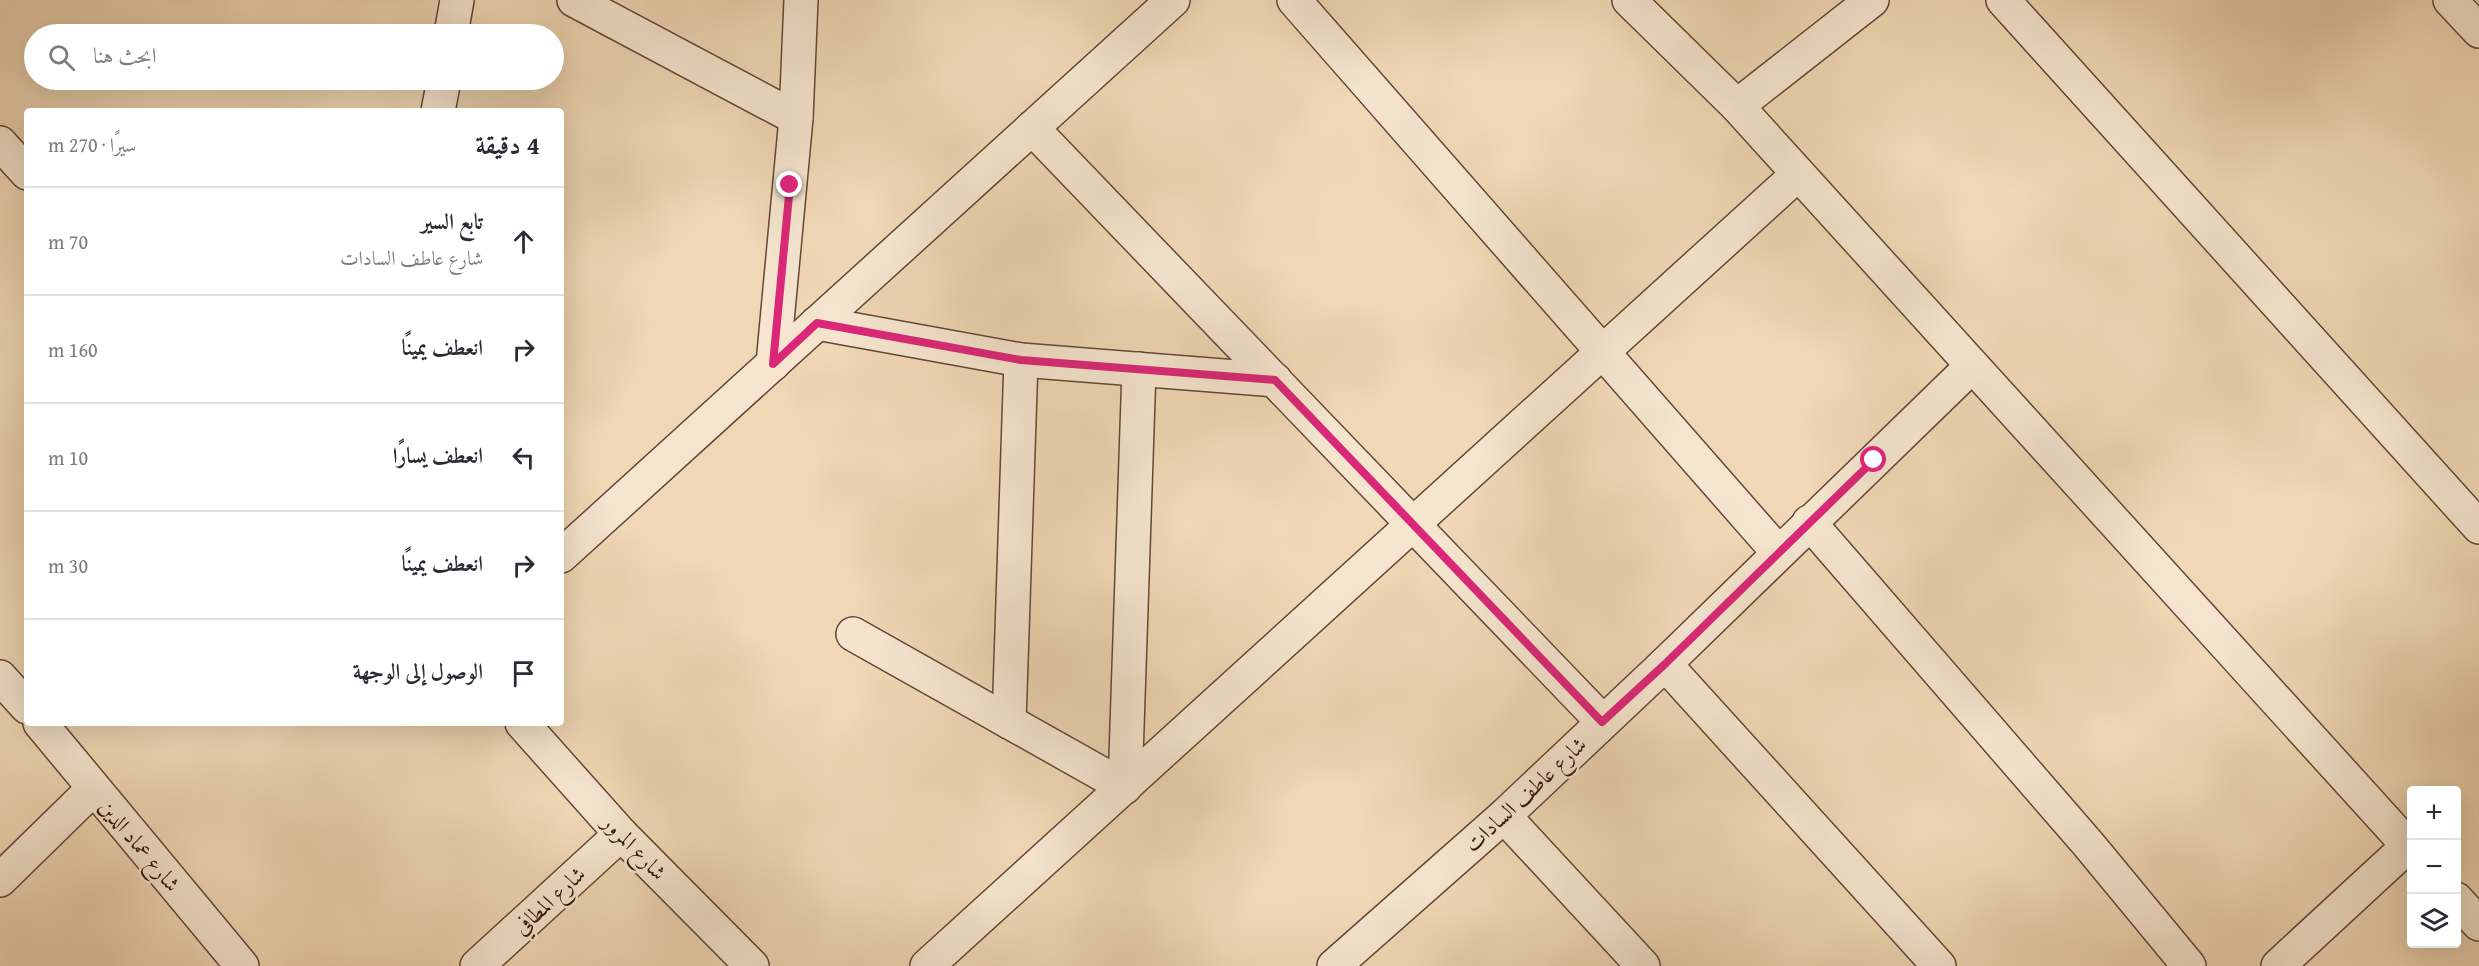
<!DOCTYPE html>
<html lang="ar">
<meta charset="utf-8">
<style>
body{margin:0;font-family:"Gentium Book Plus",Amiri,serif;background:#f7f7f7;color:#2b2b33;direction:rtl}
.controls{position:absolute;right:18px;bottom:18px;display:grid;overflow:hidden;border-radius:6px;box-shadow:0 6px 24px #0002}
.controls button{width:54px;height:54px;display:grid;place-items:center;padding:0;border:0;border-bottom:2px solid #e1e1e2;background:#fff;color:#2b2b33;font:30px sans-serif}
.stop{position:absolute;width:18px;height:18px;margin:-14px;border:4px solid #db2777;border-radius:50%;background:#fff}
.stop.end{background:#db2777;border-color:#fff;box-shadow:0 2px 6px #0008}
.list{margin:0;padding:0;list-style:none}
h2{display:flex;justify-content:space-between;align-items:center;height:78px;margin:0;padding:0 24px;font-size:26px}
h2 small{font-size:20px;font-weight:400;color:#7c7c81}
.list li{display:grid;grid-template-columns:39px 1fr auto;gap:18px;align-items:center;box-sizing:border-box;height:108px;padding:0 24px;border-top:2px solid #e1e1e2}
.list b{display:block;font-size:22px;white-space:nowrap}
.list p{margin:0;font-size:20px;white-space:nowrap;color:#7c7c81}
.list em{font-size:20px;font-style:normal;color:#7c7c81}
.icon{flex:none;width:33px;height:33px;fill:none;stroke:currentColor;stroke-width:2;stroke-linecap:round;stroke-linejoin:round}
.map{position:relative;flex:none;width:2479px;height:966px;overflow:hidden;direction:ltr}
.search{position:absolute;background:#fff;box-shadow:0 6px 24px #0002;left:24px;top:24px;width:540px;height:66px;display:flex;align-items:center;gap:15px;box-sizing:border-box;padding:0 21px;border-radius:33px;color:#7c7c81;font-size:22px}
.panel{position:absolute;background:#fff;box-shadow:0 6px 24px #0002;left:24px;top:108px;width:540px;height:618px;border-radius:6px;direction:rtl}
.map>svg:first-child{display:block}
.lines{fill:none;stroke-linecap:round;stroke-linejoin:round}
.street-casing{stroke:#654735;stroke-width:36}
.street{stroke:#f5e5cf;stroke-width:33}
.route{stroke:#db2777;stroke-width:8}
.labels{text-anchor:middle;stroke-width:5;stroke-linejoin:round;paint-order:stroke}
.street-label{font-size:22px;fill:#37170a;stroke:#f5e5cf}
</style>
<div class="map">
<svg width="2479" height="966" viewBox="0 0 2479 966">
<rect width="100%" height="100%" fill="#f0d7b5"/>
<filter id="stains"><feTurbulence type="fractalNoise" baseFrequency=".00333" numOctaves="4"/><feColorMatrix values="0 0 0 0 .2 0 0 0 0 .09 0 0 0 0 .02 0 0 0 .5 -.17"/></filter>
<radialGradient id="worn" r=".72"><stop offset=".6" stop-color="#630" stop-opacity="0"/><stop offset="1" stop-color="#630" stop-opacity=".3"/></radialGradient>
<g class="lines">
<defs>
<g id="street">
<path d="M 574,0 L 796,118"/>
<path d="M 1294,0 L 1778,552"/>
<path d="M 1629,0 L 1737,106 L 2412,850"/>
<path d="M 2003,0 L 2479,527"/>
<path d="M 2450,0 L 2479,31"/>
<path d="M 451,34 L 457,0"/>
<path d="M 1737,106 L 1872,0"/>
<path d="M 438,111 L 444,80"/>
<path d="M 1032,128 L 1602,721"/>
<path d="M 0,143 L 27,173"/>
<path d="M 817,323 L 1021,360 L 1275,380"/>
<path d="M 773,364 L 796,118 L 801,0"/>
<path d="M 1809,522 L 2089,845 L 2189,966"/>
<path d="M 561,556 L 1173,0"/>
<path d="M 853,634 L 1125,787 L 1139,369"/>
<path d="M 1665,664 L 1939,966"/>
<path d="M 0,677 L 27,707"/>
<path d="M 1009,722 L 1021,360"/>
<path d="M 40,723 L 242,966"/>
<path d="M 522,723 L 621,834 L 752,966"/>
<path d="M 1504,816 L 1643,966"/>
<path d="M 0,880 L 93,789"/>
<path d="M 2456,899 L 2479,924"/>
<path d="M 477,966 L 621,834"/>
<path d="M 927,966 L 1797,175"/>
<path d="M 1334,966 L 1504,816 L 1665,664 L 1971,367"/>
<path d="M 2278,966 L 2408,846"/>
</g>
</defs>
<use href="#street" class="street-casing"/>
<use href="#street" class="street"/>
</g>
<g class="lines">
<path class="route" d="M 790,185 L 773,364 L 817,323 L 1021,360 L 1275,380 L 1602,722 L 1665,664 L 1874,460"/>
</g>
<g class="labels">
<g class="street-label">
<text transform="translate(1525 794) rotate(-43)" y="8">شارع عاطف السادات</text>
<text transform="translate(140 845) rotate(50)" y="8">شارع عماد الدين</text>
<text transform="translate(635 847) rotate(46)" y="8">شارع المرور</text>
<text transform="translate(549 900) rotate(-43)" y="8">شارع المطافي</text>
</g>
</g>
<rect width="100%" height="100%" filter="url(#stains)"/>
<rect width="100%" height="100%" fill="url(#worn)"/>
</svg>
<div class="controls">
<button>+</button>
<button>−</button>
<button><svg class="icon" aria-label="layers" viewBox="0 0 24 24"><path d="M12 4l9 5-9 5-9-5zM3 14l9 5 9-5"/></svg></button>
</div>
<div class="stop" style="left:1874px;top:460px"></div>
<div class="stop end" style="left:790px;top:185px"></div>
<div class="search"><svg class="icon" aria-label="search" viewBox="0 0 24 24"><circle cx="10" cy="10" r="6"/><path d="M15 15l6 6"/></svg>ابحث هنا</div>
<section class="panel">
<h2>4 دقيقة<small>سيرًا · 270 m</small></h2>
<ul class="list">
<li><svg class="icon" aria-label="ahead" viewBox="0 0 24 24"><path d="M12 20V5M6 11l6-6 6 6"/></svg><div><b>تابع السير</b><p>شارع عاطف السادات</p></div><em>70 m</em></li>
<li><svg class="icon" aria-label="right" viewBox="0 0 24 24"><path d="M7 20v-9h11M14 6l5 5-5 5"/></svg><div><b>انعطف يمينًا</b></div><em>160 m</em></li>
<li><svg class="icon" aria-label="left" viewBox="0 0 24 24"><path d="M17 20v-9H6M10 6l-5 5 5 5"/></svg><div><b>انعطف يسارًا</b></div><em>10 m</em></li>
<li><svg class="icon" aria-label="right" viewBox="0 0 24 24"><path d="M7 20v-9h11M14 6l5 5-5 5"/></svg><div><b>انعطف يمينًا</b></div><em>30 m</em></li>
<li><svg class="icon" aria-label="arrive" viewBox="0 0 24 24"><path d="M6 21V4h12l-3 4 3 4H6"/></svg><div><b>الوصول إلى الوجهة</b></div></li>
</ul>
</section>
</div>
